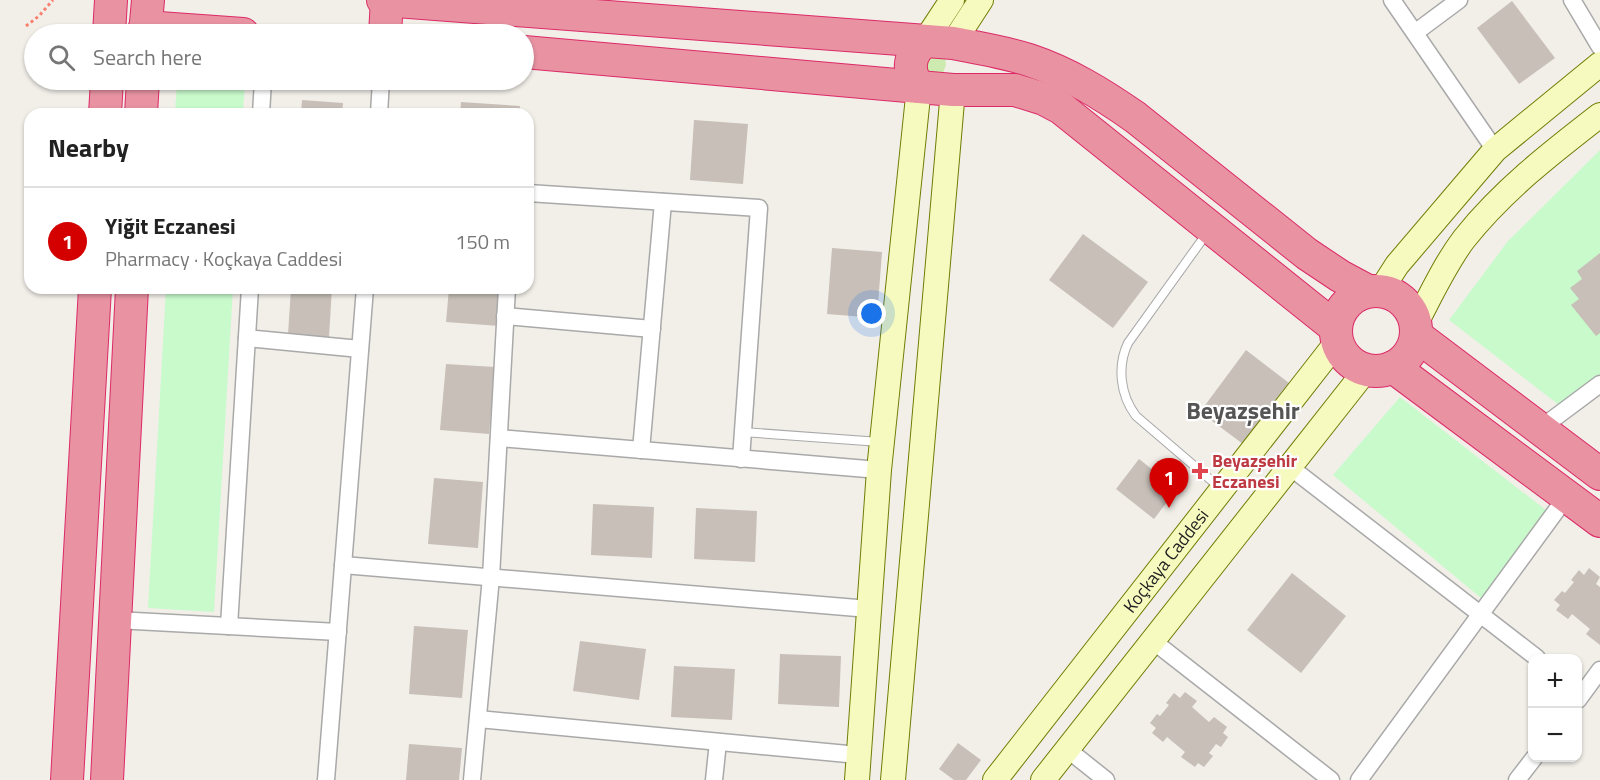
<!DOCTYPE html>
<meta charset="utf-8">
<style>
body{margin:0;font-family:"Titillium Web",sans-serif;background:#f2f2f2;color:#222}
.controls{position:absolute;right:18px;bottom:18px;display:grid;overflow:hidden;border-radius:12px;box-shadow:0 2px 4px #0004}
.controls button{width:54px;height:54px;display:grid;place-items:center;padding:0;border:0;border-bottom:2px solid #e0e0e0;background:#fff;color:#222;font:30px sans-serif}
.you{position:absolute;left:872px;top:314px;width:21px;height:21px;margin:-15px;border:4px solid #fff;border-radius:50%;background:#1a73e8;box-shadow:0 0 0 9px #1a73e833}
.badge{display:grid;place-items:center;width:39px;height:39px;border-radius:50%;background:#d40000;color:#fff;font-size:20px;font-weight:700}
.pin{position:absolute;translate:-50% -50px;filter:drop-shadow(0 2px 3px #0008)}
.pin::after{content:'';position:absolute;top:32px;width:21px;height:18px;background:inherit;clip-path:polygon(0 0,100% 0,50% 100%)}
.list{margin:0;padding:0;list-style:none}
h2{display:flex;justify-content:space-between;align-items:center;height:78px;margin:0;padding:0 24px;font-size:26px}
h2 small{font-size:20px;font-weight:400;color:#767676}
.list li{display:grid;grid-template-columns:39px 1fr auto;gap:18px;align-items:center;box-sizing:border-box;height:108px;padding:0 24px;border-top:2px solid #e0e0e0}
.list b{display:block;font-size:22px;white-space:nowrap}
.list p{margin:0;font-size:20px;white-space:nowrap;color:#767676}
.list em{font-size:20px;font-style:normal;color:#767676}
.icon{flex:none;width:33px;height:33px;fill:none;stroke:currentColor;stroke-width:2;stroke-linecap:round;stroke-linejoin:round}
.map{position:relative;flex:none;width:1600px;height:780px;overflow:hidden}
.search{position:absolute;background:#fff;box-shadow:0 2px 4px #0004;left:24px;top:24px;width:510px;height:66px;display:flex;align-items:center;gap:15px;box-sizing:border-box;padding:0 21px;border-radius:33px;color:#767676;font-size:22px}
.panel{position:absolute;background:#fff;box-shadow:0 2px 4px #0004;left:24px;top:108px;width:510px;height:186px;border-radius:18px}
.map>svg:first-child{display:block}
.grass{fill:#cdebb0}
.park{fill:#c8facc}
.building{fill:#c7bfb8}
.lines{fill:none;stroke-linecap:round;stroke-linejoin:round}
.lane-casing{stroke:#a9a9a9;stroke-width:10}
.street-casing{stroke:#a9a9a9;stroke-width:19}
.secondary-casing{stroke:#707d05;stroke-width:26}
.highway-casing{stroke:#dc2a67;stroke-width:34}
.path{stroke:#fa8072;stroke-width:3;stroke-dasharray:3 3;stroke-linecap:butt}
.lane{stroke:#fff;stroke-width:8}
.street{stroke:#fff;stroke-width:16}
.secondary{stroke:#f7fabf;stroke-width:24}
.highway{stroke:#e892a2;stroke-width:32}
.health-dot{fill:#e0444e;stroke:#fff;stroke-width:2}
.labels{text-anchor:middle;stroke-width:4.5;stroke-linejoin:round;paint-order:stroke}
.health-label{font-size:18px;font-weight:bold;fill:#be3a42;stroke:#fff;text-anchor:start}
.street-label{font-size:18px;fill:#222;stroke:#fff}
.district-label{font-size:24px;font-weight:bold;fill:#555;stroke:#fff}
</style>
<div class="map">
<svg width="1600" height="780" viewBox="0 0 1600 780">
<rect width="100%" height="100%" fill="#f2efe9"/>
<path class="grass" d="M 924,55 L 945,57 L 946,65 L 943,73 L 932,77 L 920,62 Z"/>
<g class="park">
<path d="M 177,80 L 245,80 L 243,114 L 175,114 Z"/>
<path d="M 1600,150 L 1600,394 L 1572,415 L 1449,320 L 1508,241 Z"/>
<path d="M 166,288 L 233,288 L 214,612 L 148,608 Z"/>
<path d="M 1400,397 L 1560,521 L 1493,608 L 1333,475 Z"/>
</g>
<g class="building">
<path d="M 1512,1 L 1555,58 L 1519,84 L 1477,28 Z"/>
<path d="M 302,100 L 343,103 L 342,114 L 301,114 Z"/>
<path d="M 461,102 L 520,106 L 519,114 L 460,114 Z"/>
<path d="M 694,120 L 748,124 L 743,184 L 690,180 Z"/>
<path d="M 1083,234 L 1148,282 L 1113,328 L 1049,280 Z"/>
<path d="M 832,248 L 882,252 L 877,318 L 827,314 Z"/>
<path d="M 1600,253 L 1600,333 L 1596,336 L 1571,305 L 1579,299 L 1570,288 L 1582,279 L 1577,271 Z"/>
<path d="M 291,288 L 332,288 L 329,337 L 288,335 Z"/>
<path d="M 449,288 L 501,288 L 499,326 L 446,322 Z"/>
<path d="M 1246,350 L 1293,386 L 1247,447 L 1200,412 Z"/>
<path d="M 446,364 L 495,367 L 489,434 L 440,430 Z"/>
<path d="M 1139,459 L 1177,489 L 1154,519 L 1116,489 Z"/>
<path d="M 434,478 L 483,482 L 478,548 L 428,544 Z"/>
<path d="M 593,504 L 654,507 L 652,558 L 591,555 Z"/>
<path d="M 696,508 L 757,511 L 755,562 L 694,559 Z"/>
<path d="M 1589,568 L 1600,577 L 1596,584 L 1600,587 L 1600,645 L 1586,634 L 1590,629 L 1572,614 L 1568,619 L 1556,610 L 1560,605 L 1554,600 L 1562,591 L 1565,593 L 1574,582 L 1571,580 L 1579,570 L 1584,575 Z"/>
<path d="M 1292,573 L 1346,616 L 1301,673 L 1247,630 Z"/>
<path d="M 414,626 L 468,630 L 462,698 L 409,694 Z"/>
<path d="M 580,641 L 646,649 L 639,700 L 573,691 Z"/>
<path d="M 780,654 L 841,656 L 839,707 L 778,704 Z"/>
<path d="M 674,666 L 735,669 L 732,720 L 671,717 Z"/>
<path d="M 1185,692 L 1197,701 L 1192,707 L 1209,722 L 1214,717 L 1227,727 L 1223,733 L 1228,737 L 1221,747 L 1216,744 L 1209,753 L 1213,756 L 1204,767 L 1198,763 L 1195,767 L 1181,757 L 1185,752 L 1167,737 L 1163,742 L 1152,733 L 1156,728 L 1150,723 L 1157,714 L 1160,716 L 1169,705 L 1166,703 L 1174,693 L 1180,698 Z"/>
<path d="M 958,743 L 981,760 L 966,780 L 954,780 L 939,769 Z"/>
<path d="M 409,744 L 462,748 L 459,780 L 406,780 Z"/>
</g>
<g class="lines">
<defs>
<g id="lane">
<path d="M 1207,233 L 1128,343 C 1117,366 1120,395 1136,416 L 1219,487"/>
<path d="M 743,432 L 880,442"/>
</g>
<g id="street">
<path d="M 1392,0 L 1495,150"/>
<path d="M 1572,0 L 1600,47"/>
<path d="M 1416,32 L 1459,0"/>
<path d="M 261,114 L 263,80"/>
<path d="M 379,114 L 381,80"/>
<path d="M 528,193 L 759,208 L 741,459"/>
<path d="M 505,316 L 652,329"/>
<path d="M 247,338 L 360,349"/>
<path d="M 1541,428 L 1600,384"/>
<path d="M 499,438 L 879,470"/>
<path d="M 641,450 L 663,202"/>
<path d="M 1290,467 L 1537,658"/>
<path d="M 343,565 L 869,609"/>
<path d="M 116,620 L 338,632"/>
<path d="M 229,626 L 250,288"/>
<path d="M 1153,641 L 1331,780"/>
<path d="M 1578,700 L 1600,670"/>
<path d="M 478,719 L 858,755"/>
<path d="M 1067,749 L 1106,780"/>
<path d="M 326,780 L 365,288"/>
<path d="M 472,780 L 491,577 L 507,288"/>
<path d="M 714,780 L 718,742"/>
<path d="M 1359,780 L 1567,496"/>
<path d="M 1517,780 L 1534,758"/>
</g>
<g id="secondary">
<path d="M 925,41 L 952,0"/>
<path d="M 953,43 L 981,0"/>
<path d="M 1381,290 L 1397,265 L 1495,150 L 1600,64"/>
<path d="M 1416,323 C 1431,295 1445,264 1464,239 C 1503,190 1551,153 1600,115"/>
<path d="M 857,780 L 879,470 L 919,87"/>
<path d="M 893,780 L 953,90"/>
<path id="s1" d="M 995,780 L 1337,342"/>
<path d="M 1043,780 L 1366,370"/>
</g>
<g id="highway">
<path d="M 383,0 L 953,43 C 979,48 1004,52 1029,60 C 1068,73 1102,94 1135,117 L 1307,254 L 1340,276 L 1368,291"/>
<path d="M 145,27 L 243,34"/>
<path d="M 109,34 L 111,0"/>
<path d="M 145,34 L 148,0"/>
<path d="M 385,34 L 387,0"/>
<path d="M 925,41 C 909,53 906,71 919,87 L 953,90 L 1015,90 L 1044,99 L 1061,108 L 1336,328"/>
<path d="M 524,52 L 919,87"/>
<path d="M 105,114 L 107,80"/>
<path d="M 141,114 L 143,80"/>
<circle cx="1376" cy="331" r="40"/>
<path d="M 1417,336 L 1600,474"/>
<path d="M 1393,367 L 1600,521"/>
<path d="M 67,780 L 95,288"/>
<path d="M 107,780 L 132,288"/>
</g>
</defs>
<use href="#lane" class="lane-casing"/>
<use href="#street" class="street-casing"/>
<use href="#secondary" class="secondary-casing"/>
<use href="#highway" class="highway-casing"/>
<path class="path" d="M 26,26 L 39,16 L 53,0"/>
<use href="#lane" class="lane"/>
<use href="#street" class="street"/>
<use href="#secondary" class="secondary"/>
<use href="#highway" class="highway"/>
</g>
<path class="health-dot" d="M1197 462h6v6h6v6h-6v6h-6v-6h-6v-6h6z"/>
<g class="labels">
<g class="health-label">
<text x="1212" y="467">Beyazşehir<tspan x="1212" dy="21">Eczanesi</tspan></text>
</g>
<g class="street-label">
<text dy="6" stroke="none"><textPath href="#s1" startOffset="278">Koçkaya Caddesi</textPath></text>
</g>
<g class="district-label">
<text x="1243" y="419">Beyazşehir</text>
</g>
</g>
</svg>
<div class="controls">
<button>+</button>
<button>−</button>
</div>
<div class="you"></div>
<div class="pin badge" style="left:1169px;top:508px">1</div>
<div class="search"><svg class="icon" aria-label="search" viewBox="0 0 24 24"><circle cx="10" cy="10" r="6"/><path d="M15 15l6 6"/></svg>Search here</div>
<section class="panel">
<h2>Nearby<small></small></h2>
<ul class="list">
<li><span class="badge">1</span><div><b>Yiğit Eczanesi</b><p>Pharmacy · Koçkaya Caddesi</p></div><em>150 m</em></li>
</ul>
</section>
</div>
